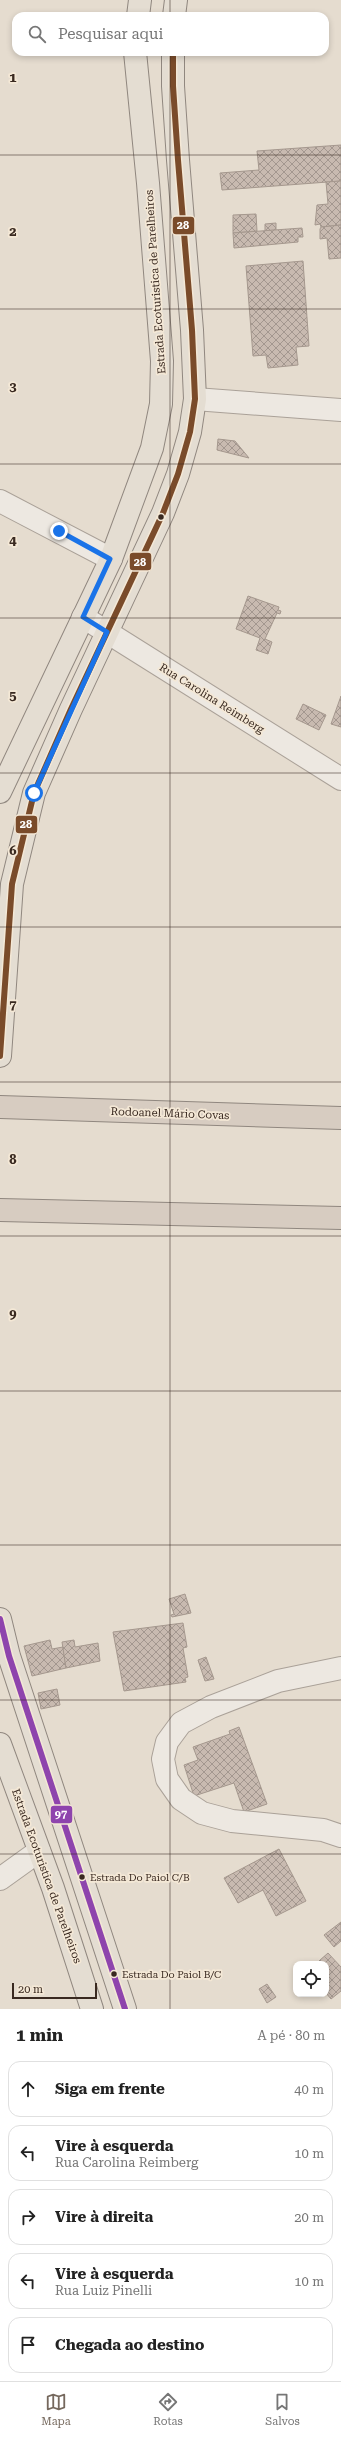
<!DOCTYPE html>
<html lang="pt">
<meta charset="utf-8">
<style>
body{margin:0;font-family:"Roboto Serif",serif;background:#f2f2f2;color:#222}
.controls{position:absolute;right:12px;bottom:12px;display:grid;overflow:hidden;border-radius:8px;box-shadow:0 2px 6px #0003}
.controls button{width:36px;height:36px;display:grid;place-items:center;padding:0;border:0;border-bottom:1px solid #e0e0e0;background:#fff;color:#222;font:20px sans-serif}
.scale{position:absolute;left:12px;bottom:10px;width:85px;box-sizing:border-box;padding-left:4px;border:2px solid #392920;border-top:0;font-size:11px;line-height:14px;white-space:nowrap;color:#392920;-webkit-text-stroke:3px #f4e8d6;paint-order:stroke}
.stop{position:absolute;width:12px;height:12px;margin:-9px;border:3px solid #1a73e8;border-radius:50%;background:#fff}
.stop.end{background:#1a73e8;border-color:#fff;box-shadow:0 1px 4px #0008}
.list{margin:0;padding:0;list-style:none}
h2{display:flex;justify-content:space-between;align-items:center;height:52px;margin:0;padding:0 16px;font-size:17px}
h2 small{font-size:13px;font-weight:400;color:#767676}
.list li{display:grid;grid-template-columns:26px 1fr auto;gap:12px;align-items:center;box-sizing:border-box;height:56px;margin:0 8px 8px;padding:0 8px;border:1px solid #e0e0e0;border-radius:12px}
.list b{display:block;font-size:15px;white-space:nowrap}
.list p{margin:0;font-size:13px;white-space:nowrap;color:#767676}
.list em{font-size:13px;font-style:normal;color:#767676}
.icon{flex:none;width:22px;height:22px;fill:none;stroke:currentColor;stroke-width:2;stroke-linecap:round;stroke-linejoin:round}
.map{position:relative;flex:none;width:341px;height:2009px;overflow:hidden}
.search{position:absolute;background:#fff;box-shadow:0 2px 6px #0003;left:12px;right:12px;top:12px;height:44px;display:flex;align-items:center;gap:10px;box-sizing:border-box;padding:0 14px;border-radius:12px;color:#767676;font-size:15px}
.sheet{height:372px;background:#fff}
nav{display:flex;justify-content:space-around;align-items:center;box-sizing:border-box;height:56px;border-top:1px solid #e0e0e0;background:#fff;font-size:11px;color:#767676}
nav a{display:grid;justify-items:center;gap:2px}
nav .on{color:#75685d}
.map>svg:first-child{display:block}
.building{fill:url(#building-cross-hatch);stroke:#a5988e}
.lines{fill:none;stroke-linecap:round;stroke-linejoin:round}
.minor-casing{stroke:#aaa198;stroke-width:24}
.primary-casing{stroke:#90877f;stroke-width:24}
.motorway-casing{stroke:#90877f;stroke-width:24}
.minor{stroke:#ede8e1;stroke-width:22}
.primary{stroke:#e4ddd2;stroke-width:22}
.motorway{stroke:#d7ccc1;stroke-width:22}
.bus-1-casing{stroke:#f4e8d6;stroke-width:9}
.bus-2-casing{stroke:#f4e8d6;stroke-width:9}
.bus-1{stroke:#8e44ad;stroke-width:6}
.bus-2{stroke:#7a4b2a;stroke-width:6}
.route{stroke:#1a73e8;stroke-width:5}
.grid{fill:none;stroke:#392920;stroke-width:1;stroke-opacity:0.55}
.bus-dot{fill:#392920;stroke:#f4e8d6;stroke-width:1.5}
.labels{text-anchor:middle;stroke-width:3.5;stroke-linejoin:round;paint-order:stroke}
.bus-label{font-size:10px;fill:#392920;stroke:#f4e8d6;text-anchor:start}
.street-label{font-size:11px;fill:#392920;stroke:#f4e8d6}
.grid-label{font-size:13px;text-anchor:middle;font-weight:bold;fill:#392920;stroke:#f4e8d6;stroke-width:3.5;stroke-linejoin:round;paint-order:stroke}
.line-badge{stroke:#f4e8d6;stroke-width:1.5}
.badge-label{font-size:11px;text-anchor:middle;font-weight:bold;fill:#fff}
</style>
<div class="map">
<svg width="341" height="2009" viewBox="0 0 341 2009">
<defs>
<pattern id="building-cross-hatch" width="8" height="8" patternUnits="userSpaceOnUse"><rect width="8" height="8" fill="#c8bab0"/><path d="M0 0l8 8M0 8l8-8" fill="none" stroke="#a3978f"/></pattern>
</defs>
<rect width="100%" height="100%" fill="#e5dccf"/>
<g class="building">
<path d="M 341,145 L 341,181 L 222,190 L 220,173 L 259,170 L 257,151 Z"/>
<path d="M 341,181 L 341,225 L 321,227 L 320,224 L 315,225 L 317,205 L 328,204 L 326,182 Z"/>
<path d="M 256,214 L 257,231 L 233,233 L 233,215 Z"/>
<path d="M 276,223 L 276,230 L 265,231 L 265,224 Z"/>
<path d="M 341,225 L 341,258 L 329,259 L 327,238 L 320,239 L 320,229 L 321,227 Z"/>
<path d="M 302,228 L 303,237 L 298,237 L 298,242 L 234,248 L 233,233 Z"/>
<path d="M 303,261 L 309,346 L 296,347 L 298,365 L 268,368 L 266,355 L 253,356 L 246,266 Z"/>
<path d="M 218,439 L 235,441 L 249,458 L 217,450 Z"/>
<path d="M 248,596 L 279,607 L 278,610 L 281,611 L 280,614 L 277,613 L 265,639 L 272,642 L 268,654 L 256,650 L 260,638 L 236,629 Z"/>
<path d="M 341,696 L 341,727 L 331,724 Z"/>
<path d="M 303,704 L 326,715 L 319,730 L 296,719 Z"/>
<path d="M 185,1594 L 191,1613 L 172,1617 L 171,1615 L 174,1614 L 169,1599 Z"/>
<path d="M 183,1623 L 187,1647 L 183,1648 L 188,1677 L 185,1678 L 186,1682 L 124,1691 L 113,1632 Z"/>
<path d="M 50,1640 L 52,1649 L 63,1647 L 66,1668 L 32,1676 L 24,1646 Z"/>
<path d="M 74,1640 L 75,1647 L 98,1643 L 100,1661 L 66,1668 L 62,1642 Z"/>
<path d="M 206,1657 L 214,1679 L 205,1681 L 198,1660 Z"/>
<path d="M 57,1689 L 60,1705 L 41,1709 L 38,1693 Z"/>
<path d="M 239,1727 L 267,1804 L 244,1812 L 234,1783 L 194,1796 L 184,1765 L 198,1760 L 193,1747 L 230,1734 L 229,1731 Z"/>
<path d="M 279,1849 L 306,1901 L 276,1916 L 263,1890 L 238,1903 L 224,1878 Z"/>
<path d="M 341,1922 L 341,1941 L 334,1947 L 324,1935 Z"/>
<path d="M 328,1953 L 341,1967 L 341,1991 L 331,1999 L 326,1993 L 326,1964 L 319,1961 Z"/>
<path d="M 267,1984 L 276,1997 L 267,2003 L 259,1989 Z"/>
</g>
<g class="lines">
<defs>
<g id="minor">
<path d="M 195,399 L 341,410"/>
<path d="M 0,501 L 111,559"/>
<path d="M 83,617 L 341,779"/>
<path d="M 341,1668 L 278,1681 L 211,1707 L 181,1723 L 167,1742 L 163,1759 L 167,1779 L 181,1799 L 202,1813 L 232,1821 L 323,1830 L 341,1836"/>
<path d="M 0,1879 L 39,1851"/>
</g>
<g id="primary">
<path d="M 138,16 L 140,0"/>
<path d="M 174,16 L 176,0"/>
<path d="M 0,792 L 111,559 L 152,448 L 161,404 L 162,361 L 148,183 L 135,52"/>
<path d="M 0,1056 L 12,884 L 34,793 L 71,709 L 163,513 L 178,474 L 190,432 L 195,399 L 192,330 L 178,160 L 173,86 L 173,52"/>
<path d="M 0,1619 L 9,1656 L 125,2009"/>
<path d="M 0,1744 L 53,1888 L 92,2009"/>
</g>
<g id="motorway">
<path d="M 0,1107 L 341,1118"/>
<path d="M 0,1210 L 341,1218"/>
</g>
</defs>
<use href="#minor" class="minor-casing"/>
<use href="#primary" class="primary-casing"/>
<use href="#motorway" class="motorway-casing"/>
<use href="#minor" class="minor"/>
<use href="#primary" class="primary"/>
<use href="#motorway" class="motorway"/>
<defs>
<path id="bus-1" d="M 0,1619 L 9,1656 L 125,2009"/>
<path id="bus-2" d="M 0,1056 L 12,884 L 34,793 L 71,709 L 163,513 L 178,474 L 190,432 L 195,399 L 192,330 L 178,160 L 173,86 L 173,52"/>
</defs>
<use href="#bus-1" class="bus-1-casing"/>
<use href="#bus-2" class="bus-2-casing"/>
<use href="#bus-1" class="bus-1"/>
<use href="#bus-2" class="bus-2"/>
</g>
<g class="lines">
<path class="route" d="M 34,793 L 107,632 L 83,617 L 110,559 L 59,531"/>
</g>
<path class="grid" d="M 170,0 L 170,16M 170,52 L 170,2009M 0,155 L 341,155M 0,309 L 341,309M 0,464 L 341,464M 0,618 L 341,618M 0,773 L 341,773M 0,927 L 341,927M 0,1082 L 341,1082M 0,1236 L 341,1236M 0,1391 L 341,1391M 0,1545 L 341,1545M 0,1700 L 341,1700M 0,1854 L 341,1854"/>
<g class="bus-dot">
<circle cx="161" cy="517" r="3.5"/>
<circle cx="82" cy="1877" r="3.5"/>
<circle cx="114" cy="1974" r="3.5"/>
</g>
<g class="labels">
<g class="bus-label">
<text x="90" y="1881">Estrada Do Paiol C/B</text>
<text x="122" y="1978">Estrada Do Paiol B/C</text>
</g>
<g class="street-label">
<text transform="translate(155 282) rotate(-94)" y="4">Estrada Ecoturistica de Parelheiros</text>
<text transform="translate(212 698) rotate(32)" y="4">Rua Carolina Reimberg</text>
<text transform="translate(170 1113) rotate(2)" y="4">Rodoanel Mário Covas</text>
<text transform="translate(47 1876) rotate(70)" y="4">Estrada Ecoturistica de Parelheiros</text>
</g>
</g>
<g class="grid-label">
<text x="13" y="82">1</text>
<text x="13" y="236">2</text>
<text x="13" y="391">3</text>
<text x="13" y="545">4</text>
<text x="13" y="700">5</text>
<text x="13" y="855">6</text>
<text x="13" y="1009">7</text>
<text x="13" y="1164">8</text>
<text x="13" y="1318">9</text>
</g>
<g class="line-badge">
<rect x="172" y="216" width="23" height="19" rx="4" fill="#7a4b2a"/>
<rect x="129" y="552" width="23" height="19" rx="4" fill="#7a4b2a"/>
<rect x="15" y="815" width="23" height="19" rx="4" fill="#7a4b2a"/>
<rect x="50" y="1805" width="23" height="19" rx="4" fill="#8e44ad"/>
</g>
<g class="badge-label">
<text x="183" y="229">28</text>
<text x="140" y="566">28</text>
<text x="26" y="828">28</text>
<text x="61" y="1818">97</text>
</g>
</svg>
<div class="controls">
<button><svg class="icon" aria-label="locate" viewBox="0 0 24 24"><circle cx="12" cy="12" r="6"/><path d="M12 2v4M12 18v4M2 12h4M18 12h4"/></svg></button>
</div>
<div class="scale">20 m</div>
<div class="stop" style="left:34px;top:793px"></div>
<div class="stop end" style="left:59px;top:531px"></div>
<div class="search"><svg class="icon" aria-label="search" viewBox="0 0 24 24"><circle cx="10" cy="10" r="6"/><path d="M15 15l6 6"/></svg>Pesquisar aqui</div>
</div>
<section class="sheet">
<h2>1 min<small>A pé · 80 m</small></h2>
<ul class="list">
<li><svg class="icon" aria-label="ahead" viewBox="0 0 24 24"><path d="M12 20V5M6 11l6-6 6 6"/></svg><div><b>Siga em frente</b></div><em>40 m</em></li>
<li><svg class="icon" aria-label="left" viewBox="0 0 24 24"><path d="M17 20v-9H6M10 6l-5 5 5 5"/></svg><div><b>Vire à esquerda</b><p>Rua Carolina Reimberg</p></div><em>10 m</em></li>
<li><svg class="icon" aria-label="right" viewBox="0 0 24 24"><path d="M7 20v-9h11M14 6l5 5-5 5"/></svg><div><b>Vire à direita</b></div><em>20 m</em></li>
<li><svg class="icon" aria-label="left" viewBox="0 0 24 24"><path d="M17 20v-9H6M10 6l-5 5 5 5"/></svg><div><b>Vire à esquerda</b><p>Rua Luiz Pinelli</p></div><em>10 m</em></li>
<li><svg class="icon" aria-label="arrive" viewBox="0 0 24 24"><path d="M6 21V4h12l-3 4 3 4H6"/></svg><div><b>Chegada ao destino</b></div></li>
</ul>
</section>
<nav>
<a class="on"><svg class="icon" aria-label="map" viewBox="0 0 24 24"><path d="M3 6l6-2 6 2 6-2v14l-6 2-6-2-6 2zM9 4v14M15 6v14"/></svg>Mapa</a>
<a><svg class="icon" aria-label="directions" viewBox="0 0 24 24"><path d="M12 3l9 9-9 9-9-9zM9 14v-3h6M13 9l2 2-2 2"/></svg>Rotas</a>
<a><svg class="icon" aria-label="saved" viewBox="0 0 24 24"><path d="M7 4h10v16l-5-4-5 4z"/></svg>Salvos</a>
</nav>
